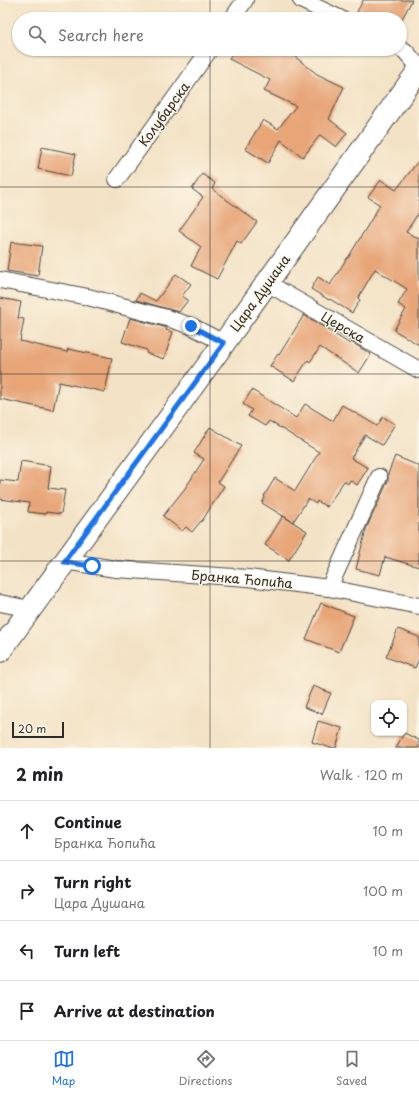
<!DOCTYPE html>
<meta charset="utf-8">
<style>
body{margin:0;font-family:"Playpen Sans",sans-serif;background:#f2f2f2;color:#202124}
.controls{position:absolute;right:12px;bottom:12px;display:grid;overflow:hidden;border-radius:8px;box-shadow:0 1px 3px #0004}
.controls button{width:36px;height:36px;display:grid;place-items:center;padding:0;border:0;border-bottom:1px solid #e0e0e0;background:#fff;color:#202124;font:20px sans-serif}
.scale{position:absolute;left:12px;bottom:10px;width:52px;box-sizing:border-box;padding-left:4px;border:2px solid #2b2b2b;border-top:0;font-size:11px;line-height:14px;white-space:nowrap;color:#2b2b2b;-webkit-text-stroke:3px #fcf5e5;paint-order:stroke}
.stop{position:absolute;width:12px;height:12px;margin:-9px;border:3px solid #1a73e8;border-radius:50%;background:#fff}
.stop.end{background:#1a73e8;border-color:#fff;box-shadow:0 1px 4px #0008}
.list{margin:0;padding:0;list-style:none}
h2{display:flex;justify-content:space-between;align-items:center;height:52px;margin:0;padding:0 16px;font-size:17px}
h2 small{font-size:13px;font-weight:400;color:#757577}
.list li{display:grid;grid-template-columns:26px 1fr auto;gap:12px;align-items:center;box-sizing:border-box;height:60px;padding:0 16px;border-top:1px solid #e0e0e0}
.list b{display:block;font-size:15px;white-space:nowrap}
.list p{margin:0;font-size:13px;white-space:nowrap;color:#757577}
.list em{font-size:13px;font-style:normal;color:#757577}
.icon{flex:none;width:22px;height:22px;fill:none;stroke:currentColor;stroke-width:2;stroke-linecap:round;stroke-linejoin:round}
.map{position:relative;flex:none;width:419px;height:748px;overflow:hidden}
.search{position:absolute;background:#fff;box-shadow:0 1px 3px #0004;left:12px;right:12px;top:12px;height:44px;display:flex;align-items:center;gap:10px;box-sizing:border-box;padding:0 14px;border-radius:22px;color:#757577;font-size:15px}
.sheet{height:292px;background:#fff}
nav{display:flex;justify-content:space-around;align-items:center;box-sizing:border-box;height:56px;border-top:1px solid #e0e0e0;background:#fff;font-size:11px;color:#757577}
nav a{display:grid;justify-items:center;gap:2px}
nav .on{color:#1a73e8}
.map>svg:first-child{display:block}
.building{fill:#e7a578}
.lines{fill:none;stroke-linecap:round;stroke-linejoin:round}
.street-casing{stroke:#494642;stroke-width:18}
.secondary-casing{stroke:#494642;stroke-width:24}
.street{stroke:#fff;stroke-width:16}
.secondary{stroke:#fff;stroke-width:22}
.route{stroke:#1a73e8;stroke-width:5}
.grid{fill:none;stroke:#2b2b2b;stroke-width:1;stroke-opacity:0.55}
.labels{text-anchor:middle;stroke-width:3;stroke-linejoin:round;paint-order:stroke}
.street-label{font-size:13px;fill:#2b2b2b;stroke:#fcf5e5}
</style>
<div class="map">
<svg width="419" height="748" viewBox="0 0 419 748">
<rect width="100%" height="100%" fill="#fcf5e5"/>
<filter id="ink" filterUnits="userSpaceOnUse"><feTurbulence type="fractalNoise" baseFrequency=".025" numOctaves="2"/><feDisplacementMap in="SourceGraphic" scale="8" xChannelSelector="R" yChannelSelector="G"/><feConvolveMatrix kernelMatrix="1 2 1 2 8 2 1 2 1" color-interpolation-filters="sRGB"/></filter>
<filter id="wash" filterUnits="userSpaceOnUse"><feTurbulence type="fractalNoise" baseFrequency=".012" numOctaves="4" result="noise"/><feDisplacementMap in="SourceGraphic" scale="16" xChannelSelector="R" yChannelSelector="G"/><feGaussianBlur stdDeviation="0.9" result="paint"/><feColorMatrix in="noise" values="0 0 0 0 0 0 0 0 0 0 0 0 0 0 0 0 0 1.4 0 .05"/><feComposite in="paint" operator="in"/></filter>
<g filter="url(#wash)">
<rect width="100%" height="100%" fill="#f3e2c5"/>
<g id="blocks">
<g class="building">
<path d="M 363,0 L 412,0 L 402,19 L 371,19 L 357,12 Z"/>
<path d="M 234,49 L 298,49 L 294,56 L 317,74 L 344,87 L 329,119 L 347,133 L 336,147 L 320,135 L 303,157 L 281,140 L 268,163 L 245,149 L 263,120 L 278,129 L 296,106 L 264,91 L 270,80 L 229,59 Z"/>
<path d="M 42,147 L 76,154 L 71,176 L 38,169 Z"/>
<path d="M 419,160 L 419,212 L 406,232 L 419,239 L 419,345 L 394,330 L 406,309 L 398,304 L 407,289 L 375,269 L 358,298 L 360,300 L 352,313 L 330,299 L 329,300 L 311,289 L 318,277 L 330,285 L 347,258 L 348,258 L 380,205 L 368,197 L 381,180 L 396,190 Z"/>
<path d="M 202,174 L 215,183 L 212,189 L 257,222 L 241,244 L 237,241 L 217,279 L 191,266 L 201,247 L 179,231 L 203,197 L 192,189 Z"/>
<path d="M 11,242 L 42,246 L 38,276 L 7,271 Z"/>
<path d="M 176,274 L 191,284 L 182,296 L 188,300 L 179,312 L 136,300 L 140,293 L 156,301 Z"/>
<path d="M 0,298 L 21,302 L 18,318 L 24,319 L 20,341 L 67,352 L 68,349 L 112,358 L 105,392 L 59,382 L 53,410 L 0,399 Z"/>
<path d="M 304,315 L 350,344 L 351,342 L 371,354 L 359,373 L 320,347 L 310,362 L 308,360 L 294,381 L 270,366 L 278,354 L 279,355 Z"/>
<path d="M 130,318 L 164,327 L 167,328 L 166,330 L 173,332 L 164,359 L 146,353 L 147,350 L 122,342 Z"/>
<path d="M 252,390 L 296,418 L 305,404 L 333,421 L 342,405 L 377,426 L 383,417 L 395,424 L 382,445 L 365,435 L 351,458 L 368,468 L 357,485 L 350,480 L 348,484 L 344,481 L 327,507 L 317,501 L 316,504 L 308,499 L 293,522 L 262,503 L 265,497 L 264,496 L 275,478 L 295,491 L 319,452 L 269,421 L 265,426 L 248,416 L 252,410 L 243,404 Z"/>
<path d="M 210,427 L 241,446 L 218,482 L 224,486 L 202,521 L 201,521 L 192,532 L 186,527 L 182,531 L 163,516 L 186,487 L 204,459 L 194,453 Z"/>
<path d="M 395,456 L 419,466 L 419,567 L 385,557 L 380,575 L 356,569 L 366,529 L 388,481 L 388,474 Z"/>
<path d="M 21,461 L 51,466 L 48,488 L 65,490 L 61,514 L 46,512 L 46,514 L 28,512 L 29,503 L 0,499 L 0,480 L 18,482 Z"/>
<path d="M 283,516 L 307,531 L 289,560 L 265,545 Z"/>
<path d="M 321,603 L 354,616 L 339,652 L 306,639 Z"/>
<path d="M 398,629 L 419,637 L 419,659 L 415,668 L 386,657 Z"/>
<path d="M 313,686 L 331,693 L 322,714 L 304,707 Z"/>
<path d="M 318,721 L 342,728 L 336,748 L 331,748 L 312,742 Z"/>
<path d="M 404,733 L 419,740 L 419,748 L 396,748 Z"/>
</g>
</g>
</g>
<g filter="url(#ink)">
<use href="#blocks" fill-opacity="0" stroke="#494642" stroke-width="1"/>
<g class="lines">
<defs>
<g id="street">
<path d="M 301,0 L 341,19"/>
<path d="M 232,19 L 245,0"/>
<path d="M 400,48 L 405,51 L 419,67"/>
<path d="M 117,179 L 210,49"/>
<path d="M 0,280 L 88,297 L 167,318 L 191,326 L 224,343"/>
<path d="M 267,283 L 419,370"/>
<path d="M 64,561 L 116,569 L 248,578 L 329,588 L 419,606"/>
<path d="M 329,588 L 379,477"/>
<path d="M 0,603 L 30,609"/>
</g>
<path id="secondary" d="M 0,651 L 224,343 L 419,70"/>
</defs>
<use href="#street" class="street-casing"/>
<use href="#secondary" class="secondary-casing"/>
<use href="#street" class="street"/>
<use href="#secondary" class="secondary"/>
</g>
</g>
<g class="lines" filter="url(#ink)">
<path class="route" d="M 92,566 L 64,562 L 224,343 L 191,326"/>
</g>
<path class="grid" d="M 210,0 L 210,19M 210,49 L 210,748M 0,187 L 419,187M 0,374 L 419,374M 0,561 L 419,561"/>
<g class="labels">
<g class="street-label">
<text transform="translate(164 114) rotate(-54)" y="5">Колубарска</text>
<text transform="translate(260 293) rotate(-54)" y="5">Цара Душана</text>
<text transform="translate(343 327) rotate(30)" y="5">Церска</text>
<text transform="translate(242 579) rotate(5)" y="5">Бранка Ћопића</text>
</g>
</g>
</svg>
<div class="controls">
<button><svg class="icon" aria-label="locate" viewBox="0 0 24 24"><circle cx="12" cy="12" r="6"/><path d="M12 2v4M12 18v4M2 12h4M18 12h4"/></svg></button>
</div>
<div class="scale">20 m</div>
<div class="stop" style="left:92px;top:566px"></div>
<div class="stop end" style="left:191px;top:326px"></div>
<div class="search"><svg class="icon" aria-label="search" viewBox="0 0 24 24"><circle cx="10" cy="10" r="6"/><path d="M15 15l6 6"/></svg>Search here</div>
</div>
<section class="sheet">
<h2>2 min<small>Walk · 120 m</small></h2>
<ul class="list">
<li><svg class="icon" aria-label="ahead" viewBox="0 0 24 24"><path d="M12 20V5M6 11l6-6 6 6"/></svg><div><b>Continue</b><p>Бранка Ћопића</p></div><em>10 m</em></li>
<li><svg class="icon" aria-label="right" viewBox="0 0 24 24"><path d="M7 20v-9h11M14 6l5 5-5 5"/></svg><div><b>Turn right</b><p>Цара Душана</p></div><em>100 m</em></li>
<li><svg class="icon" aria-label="left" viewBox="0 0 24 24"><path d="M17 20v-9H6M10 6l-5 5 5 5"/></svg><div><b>Turn left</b></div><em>10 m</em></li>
<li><svg class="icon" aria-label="arrive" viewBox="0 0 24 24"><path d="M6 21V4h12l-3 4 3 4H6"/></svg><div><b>Arrive at destination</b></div></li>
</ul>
</section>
<nav>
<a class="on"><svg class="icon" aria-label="map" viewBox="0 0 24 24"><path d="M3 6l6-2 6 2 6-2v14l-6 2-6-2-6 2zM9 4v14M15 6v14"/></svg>Map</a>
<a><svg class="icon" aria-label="directions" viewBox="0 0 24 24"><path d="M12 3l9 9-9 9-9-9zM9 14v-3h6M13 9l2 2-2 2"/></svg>Directions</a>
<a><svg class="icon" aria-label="saved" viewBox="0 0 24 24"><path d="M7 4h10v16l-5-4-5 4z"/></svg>Saved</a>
</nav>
